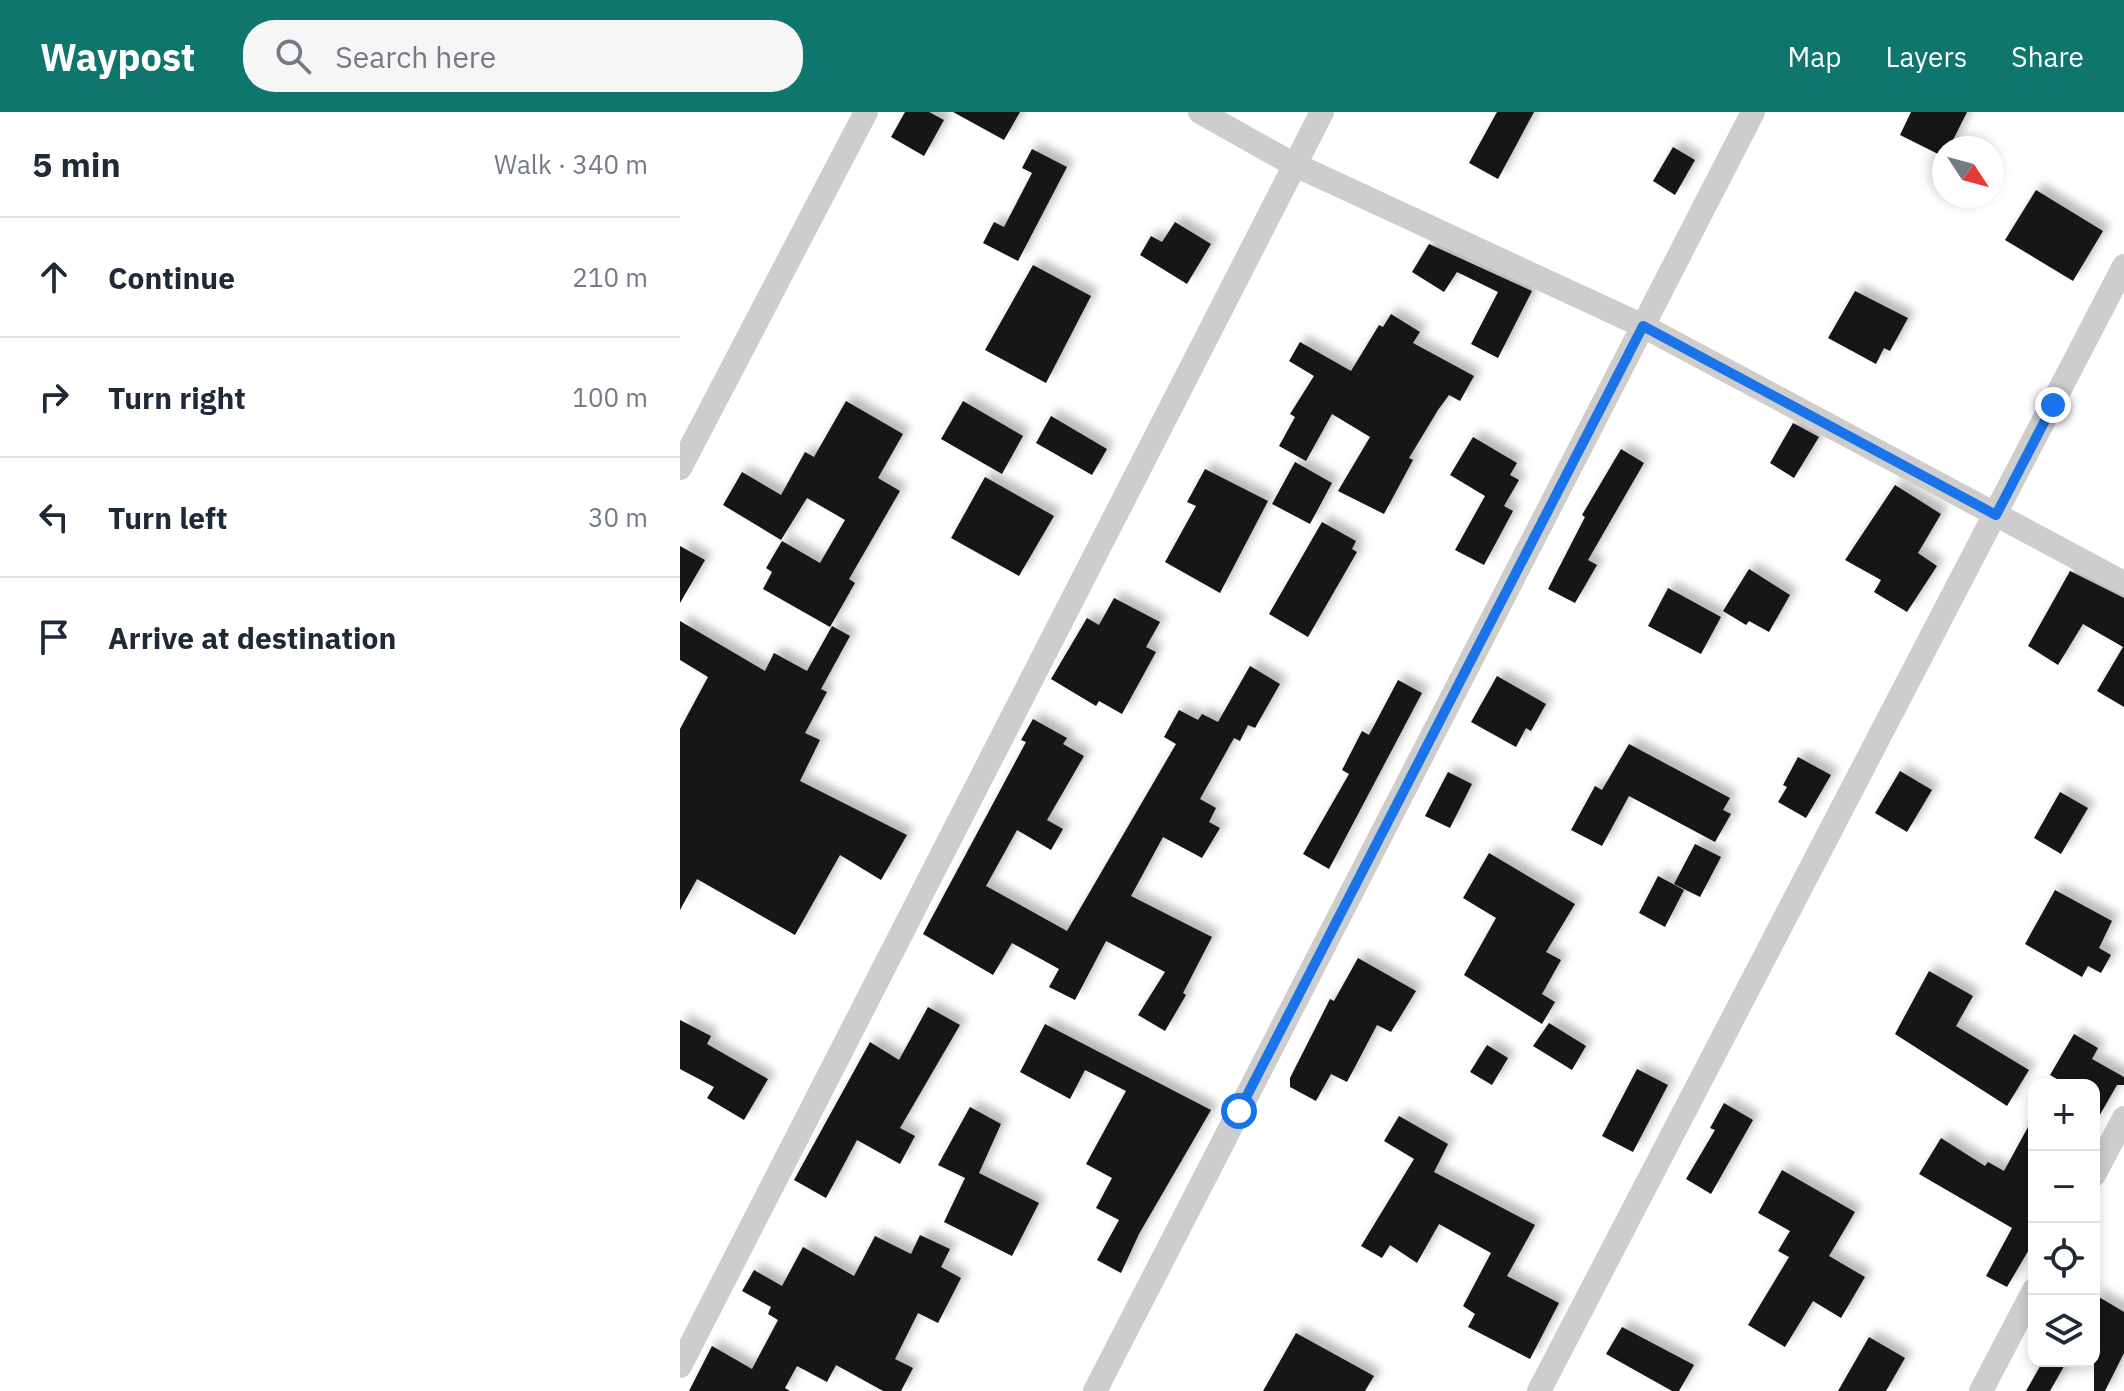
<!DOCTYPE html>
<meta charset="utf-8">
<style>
body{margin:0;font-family:"IBM Plex Sans",sans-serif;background:#f6f6f7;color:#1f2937}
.controls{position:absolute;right:24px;bottom:24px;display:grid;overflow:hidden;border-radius:16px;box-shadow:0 4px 12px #0003}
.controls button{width:72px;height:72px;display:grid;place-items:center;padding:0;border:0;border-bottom:2px solid #e0e1e3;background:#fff;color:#1f2937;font:40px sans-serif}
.compass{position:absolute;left:1252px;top:24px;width:72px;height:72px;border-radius:50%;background:#fff;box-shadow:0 4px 12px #0003;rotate:126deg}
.stop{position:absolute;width:24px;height:24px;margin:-18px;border:6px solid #1a73e8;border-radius:50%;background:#fff}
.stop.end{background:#1a73e8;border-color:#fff;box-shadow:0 2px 8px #0008}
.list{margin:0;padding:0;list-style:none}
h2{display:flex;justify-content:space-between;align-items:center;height:104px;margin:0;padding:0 32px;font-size:34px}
h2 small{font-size:26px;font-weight:400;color:#747a83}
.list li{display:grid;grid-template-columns:52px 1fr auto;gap:24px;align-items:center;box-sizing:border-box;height:120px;padding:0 32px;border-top:2px solid #e0e1e3}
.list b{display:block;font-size:30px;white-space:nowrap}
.list em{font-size:26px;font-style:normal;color:#747a83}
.icon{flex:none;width:44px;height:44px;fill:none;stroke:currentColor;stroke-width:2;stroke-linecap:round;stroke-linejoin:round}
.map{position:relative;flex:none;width:1444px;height:1279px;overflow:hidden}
header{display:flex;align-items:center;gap:48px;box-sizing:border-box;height:112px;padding:0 40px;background:#0f766e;color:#fff}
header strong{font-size:38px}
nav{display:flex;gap:44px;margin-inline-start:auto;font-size:28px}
.search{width:560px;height:72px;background:#f6f6f7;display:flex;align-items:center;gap:20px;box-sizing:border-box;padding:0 28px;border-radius:32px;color:#747a83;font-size:30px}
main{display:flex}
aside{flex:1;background:#fff}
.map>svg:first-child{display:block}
.building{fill:#171717;filter:url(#shadow)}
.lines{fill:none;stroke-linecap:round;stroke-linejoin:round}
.minor{stroke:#cdcdcd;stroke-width:24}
.route{stroke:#1a73e8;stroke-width:10}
</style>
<header>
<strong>Waypost</strong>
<div class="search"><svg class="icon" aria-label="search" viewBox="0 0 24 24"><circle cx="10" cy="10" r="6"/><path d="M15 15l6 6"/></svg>Search here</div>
<nav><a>Map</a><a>Layers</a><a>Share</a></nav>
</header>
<main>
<aside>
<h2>5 min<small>Walk · 340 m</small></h2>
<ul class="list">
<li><svg class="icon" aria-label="ahead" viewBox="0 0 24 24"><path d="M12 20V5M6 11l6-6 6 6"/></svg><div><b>Continue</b></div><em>210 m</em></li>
<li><svg class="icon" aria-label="right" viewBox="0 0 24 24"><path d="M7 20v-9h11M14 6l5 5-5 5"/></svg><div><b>Turn right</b></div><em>100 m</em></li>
<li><svg class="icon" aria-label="left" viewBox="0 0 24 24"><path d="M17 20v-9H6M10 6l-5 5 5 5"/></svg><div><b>Turn left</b></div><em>30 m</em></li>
<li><svg class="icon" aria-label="arrive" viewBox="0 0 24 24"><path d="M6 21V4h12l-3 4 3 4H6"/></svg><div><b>Arrive at destination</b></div></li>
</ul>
</aside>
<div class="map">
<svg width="1444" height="1279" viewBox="0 0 1444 1279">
<defs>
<filter id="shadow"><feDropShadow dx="7" dy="-7" stdDeviation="4" flood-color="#0004"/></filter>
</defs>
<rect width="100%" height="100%" fill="#fff"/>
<g class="building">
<path d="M 225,0 L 249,0 L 264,8 L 244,44 L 211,25 Z"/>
<path d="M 273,0 L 340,0 L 324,28 Z"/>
<path d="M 817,0 L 854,0 L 818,67 L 789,51 Z"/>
<path d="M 1231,0 L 1287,0 L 1269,36 L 1264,36 L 1264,45 L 1220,23 Z"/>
<path d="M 993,35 L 1015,48 L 995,83 L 973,69 Z"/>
<path d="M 352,37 L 387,55 L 338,149 L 303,131 L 314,110 L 324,115 L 352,61 L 342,56 Z"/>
<path d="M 1356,78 L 1423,119 L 1393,169 L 1325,128 Z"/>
<path d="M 495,110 L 531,132 L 507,172 L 460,143 L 471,124 L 482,130 Z"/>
<path d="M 749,132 L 852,179 L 818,246 L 791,232 L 818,180 L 777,160 L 764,180 L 732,160 Z"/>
<path d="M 353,153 L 411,184 L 366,271 L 305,238 Z"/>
<path d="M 1175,179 L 1228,206 L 1210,239 L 1204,236 L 1196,252 L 1148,226 Z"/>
<path d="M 711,202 L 740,220 L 733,231 L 794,264 L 780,289 L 769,283 L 758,298 L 729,346 L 733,348 L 704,402 L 658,379 L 690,325 L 652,302 L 626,349 L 599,334 L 615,305 L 610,302 L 634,264 L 609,249 L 620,230 L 671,259 L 699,213 L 703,215 Z"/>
<path d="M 166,289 L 223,322 L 198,366 L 220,379 L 169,467 L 175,471 L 150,515 L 83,477 L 92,460 L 86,456 L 102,429 L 140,451 L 165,408 L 127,386 L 101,428 L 43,393 L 62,360 L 101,383 L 125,340 L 134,345 Z"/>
<path d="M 283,289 L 343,324 L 322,362 L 261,327 Z"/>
<path d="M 371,304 L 427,337 L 412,363 L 356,331 Z"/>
<path d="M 1113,311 L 1139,325 L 1114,366 L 1090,351 Z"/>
<path d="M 793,325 L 837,351 L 830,363 L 839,368 L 824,394 L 833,399 L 804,453 L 775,438 L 805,384 L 770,363 Z"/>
<path d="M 941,337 L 964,351 L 908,448 L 917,453 L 895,491 L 868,477 L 905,405 L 902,403 Z"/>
<path d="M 615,350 L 652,371 L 630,412 L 592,392 Z"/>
<path d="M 525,357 L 588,389 L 540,481 L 485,450 L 516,394 L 507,390 Z"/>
<path d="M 305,365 L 374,404 L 339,464 L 271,426 Z"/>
<path d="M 1215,373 L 1261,402 L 1238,441 L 1257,454 L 1227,500 L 1194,480 L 1201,468 L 1165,448 Z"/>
<path d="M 642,410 L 676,429 L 672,437 L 677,440 L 628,525 L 589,502 Z"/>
<path d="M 0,434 L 25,448 L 0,491 Z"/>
<path d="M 1069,457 L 1110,483 L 1089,520 L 1069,509 L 1066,513 L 1043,499 Z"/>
<path d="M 1390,459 L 1444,486 L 1444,595 L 1417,579 L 1443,535 L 1403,512 L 1378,553 L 1348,534 Z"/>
<path d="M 988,476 L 1041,505 L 1021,542 L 968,514 Z"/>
<path d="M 434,486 L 480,510 L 466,535 L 476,540 L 442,602 L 419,589 L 416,594 L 371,567 L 407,506 L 419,513 Z"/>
<path d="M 0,509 L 85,559 L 94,541 L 127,559 L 152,514 L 170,524 L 141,577 L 147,580 L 125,621 L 140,628 L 120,669 L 227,723 L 201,768 L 160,743 L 115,823 L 17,767 L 0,798 L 0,617 L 28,565 L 0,548 Z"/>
<path d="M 570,554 L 600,572 L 575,616 L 568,613 L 560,629 L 554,626 L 520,687 L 536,696 L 529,710 L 540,716 L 522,746 L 483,725 L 451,784 L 532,825 L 503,881 L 506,883 L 485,919 L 458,903 L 485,860 L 426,829 L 395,888 L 369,875 L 379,857 L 332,831 L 313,863 L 243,822 L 346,630 L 341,628 L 353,607 L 387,626 L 383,632 L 404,644 L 367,708 L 383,717 L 371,738 L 337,718 L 306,774 L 387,819 L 496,632 L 484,625 L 499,598 L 518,608 L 522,602 L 538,610 Z"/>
<path d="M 817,564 L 866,592 L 851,619 L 846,616 L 836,635 L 791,610 Z"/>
<path d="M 718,568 L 742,581 L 649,757 L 623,742 L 669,662 L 662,658 L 682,619 L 689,623 Z"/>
<path d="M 949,632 L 1050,686 L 1043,698 L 1051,702 L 1035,730 L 949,684 L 922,734 L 891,718 L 915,674 L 922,678 Z"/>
<path d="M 1118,645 L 1151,663 L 1126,706 L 1098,690 L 1107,675 L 1103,673 Z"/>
<path d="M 1220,659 L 1252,678 L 1227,720 L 1195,701 Z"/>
<path d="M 768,660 L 792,672 L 770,716 L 745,704 Z"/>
<path d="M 1380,680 L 1408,696 L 1381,742 L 1354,726 Z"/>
<path d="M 1015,732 L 1041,745 L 1020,785 L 994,772 Z"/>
<path d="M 809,741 L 895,792 L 866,840 L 881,848 L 862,882 L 875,890 L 862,912 L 784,863 L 816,806 L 783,786 Z"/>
<path d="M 978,764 L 1004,778 L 985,815 L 959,801 Z"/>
<path d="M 1375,778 L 1432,809 L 1419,836 L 1431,843 L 1421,861 L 1408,854 L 1402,865 L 1345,832 Z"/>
<path d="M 678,846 L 736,879 L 711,920 L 697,913 L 667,970 L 651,962 L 636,989 L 610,975 L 610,966 L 650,887 L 654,889 Z"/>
<path d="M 1249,859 L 1293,884 L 1276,914 L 1349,958 L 1327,994 L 1215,922 Z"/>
<path d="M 248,895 L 280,913 L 220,1016 L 235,1024 L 220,1052 L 177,1028 L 146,1086 L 114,1068 L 190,930 L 219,948 Z"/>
<path d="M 0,908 L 31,924 L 27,932 L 88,967 L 64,1008 L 27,986 L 34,975 L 0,957 Z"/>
<path d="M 869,911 L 906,934 L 892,958 L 853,934 Z"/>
<path d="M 365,912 L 531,998 L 459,1122 L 441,1161 L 417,1148 L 439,1108 L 416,1096 L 432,1066 L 406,1052 L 446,979 L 405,958 L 390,987 L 340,960 Z"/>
<path d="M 1394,922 L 1418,936 L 1412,947 L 1444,965 L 1444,973 L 1437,973 L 1414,1013 L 1414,973 L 1387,973 L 1370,963 Z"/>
<path d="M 807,933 L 828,946 L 812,973 L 790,960 Z"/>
<path d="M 957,957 L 988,973 L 953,1040 L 922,1024 Z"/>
<path d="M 1044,991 L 1073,1008 L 1031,1082 L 1006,1067 L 1035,1018 L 1030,1016 Z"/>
<path d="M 290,995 L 321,1012 L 299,1061 L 359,1091 L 332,1144 L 264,1110 L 285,1066 L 258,1053 Z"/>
<path d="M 719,1004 L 768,1032 L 754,1060 L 855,1113 L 827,1164 L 879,1191 L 850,1247 L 788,1215 L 795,1202 L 783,1194 L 811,1141 L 759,1112 L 737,1151 L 710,1133 L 702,1146 L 681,1134 L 734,1047 L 704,1029 Z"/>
<path d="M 1354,1004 L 1354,1129 L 1327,1175 L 1306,1164 L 1332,1116 L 1239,1062 L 1261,1026 L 1305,1054 L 1308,1050 L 1324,1059 Z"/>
<path d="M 1102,1058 L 1175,1100 L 1149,1144 L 1185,1165 L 1161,1206 L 1133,1189 L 1105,1235 L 1068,1213 L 1109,1145 L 1098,1139 L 1110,1119 L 1078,1101 Z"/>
<path d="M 240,1123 L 270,1137 L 261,1155 L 281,1166 L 258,1211 L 238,1201 L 215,1247 L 233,1256 L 221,1279 L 203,1279 L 156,1253 L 147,1270 L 117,1254 L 105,1276 L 110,1279 L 9,1279 L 32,1234 L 72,1257 L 98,1208 L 88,1202 L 91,1195 L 62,1179 L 74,1158 L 102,1174 L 123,1135 L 174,1164 L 195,1124 L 231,1142 Z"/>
<path d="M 1414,1182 L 1444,1200 L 1444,1241 L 1425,1279 L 1414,1279 Z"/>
<path d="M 942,1215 L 1014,1253 L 999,1279 L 992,1279 L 926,1242 Z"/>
<path d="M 616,1221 L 694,1264 L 685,1279 L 583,1279 Z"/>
<path d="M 1189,1225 L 1225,1246 L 1206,1279 L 1158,1279 Z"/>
<path d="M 1363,1249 L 1387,1249 L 1370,1279 L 1346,1279 Z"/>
</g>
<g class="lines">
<g class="minor">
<path d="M 520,0 L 609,50 L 963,214 L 1444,471"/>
<path d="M 0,356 L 186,0"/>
<path d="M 1414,1063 L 1444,1006"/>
<path d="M 0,1254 L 642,0"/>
<path d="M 415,1279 L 1073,0"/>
<path d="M 859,1279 L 1444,154"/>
<path d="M 1301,1279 L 1354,1178"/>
</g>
</g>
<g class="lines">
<path class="route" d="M 559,999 L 963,214 L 1316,403 L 1373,293"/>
</g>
</svg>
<div class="controls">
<button>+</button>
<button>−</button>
<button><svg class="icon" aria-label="locate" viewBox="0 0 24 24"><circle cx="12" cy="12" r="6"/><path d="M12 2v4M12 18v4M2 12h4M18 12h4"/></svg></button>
<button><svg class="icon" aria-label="layers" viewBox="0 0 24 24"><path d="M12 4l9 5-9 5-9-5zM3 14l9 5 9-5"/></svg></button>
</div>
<svg class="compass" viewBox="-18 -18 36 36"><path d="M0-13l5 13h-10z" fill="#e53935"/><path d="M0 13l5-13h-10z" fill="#747a83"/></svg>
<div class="stop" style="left:559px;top:999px"></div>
<div class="stop end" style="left:1373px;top:293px"></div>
</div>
</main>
